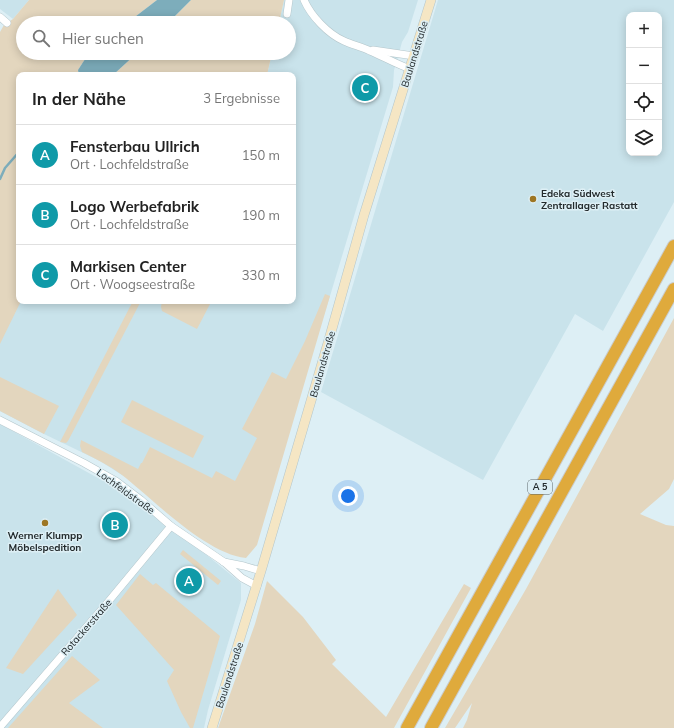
<!DOCTYPE html>
<html lang="de">
<meta charset="utf-8">
<style>
body{margin:0;font-family:Mulish,sans-serif;background:#f6f6f6;color:#222}
.controls{position:absolute;right:12px;top:12px;display:grid;overflow:hidden;border-radius:8px;box-shadow:0 2px 10px #0003}
.controls button{width:36px;height:36px;display:grid;place-items:center;padding:0;border:0;border-bottom:1px solid #e0e0e0;background:#fff;color:#222;font:20px sans-serif}
.you{position:absolute;left:348px;top:496px;width:14px;height:14px;margin:-10px;border:3px solid #fff;border-radius:50%;background:#1a73e8;box-shadow:0 0 0 6px #1a73e833}
.badge{display:grid;place-items:center;width:26px;height:26px;border-radius:50%;background:#9d7623;color:#fff;font-size:13px;font-weight:700}
.pin{position:absolute;translate:-50% -50%;border:2px solid #fff;box-shadow:0 1px 4px #0006}
.list{margin:0;padding:0;list-style:none}
h2{display:flex;justify-content:space-between;align-items:center;height:52px;margin:0;padding:0 16px;font-size:17px}
h2 small{font-size:13px;font-weight:400;color:#767676}
.list li{display:grid;grid-template-columns:26px 1fr auto;gap:12px;align-items:center;box-sizing:border-box;height:60px;padding:0 16px;border-top:1px solid #e0e0e0}
.list b{display:block;font-size:15px;white-space:nowrap}
.list p{margin:0;font-size:13px;white-space:nowrap;color:#767676}
.list em{font-size:13px;font-style:normal;color:#767676}
.icon{flex:none;width:22px;height:22px;fill:none;stroke:currentColor;stroke-width:2;stroke-linecap:round;stroke-linejoin:round}
.map{position:relative;flex:none;width:674px;height:728px;overflow:hidden}
.search{position:absolute;background:#fff;box-shadow:0 2px 10px #0003;left:16px;top:16px;width:280px;height:44px;display:flex;align-items:center;gap:10px;box-sizing:border-box;padding:0 14px;border-radius:22px;color:#767676;font-size:15px}
.panel{position:absolute;background:#fff;box-shadow:0 2px 10px #0003;left:16px;top:72px;width:280px;height:232px;border-radius:8px}
.map>svg:first-child{display:block}
.built{fill:#c9e3eb;fill-rule:evenodd}
.green{fill:#e3d6be}
.water{fill:#7dadbb}
.lines{fill:none;stroke-linecap:round;stroke-linejoin:round}
.stream{stroke:#7dadbb;stroke-width:2.5}
.street-casing{stroke:#b4c6cb;stroke-width:8}
.secondary-casing{stroke:#b4c6cb;stroke-width:10}
.highway-casing{stroke:#cacccc;stroke-width:14}
.street{stroke:#fff;stroke-width:7}
.secondary{stroke:#f5e6c4;stroke-width:9}
.highway{stroke:#dfaa3c;stroke-width:12}
.poi-dot{fill:#9d7623;stroke:#ddeff5;stroke-width:1.5}
.labels{text-anchor:middle;stroke-width:3;stroke-linejoin:round;paint-order:stroke}
.shield{fill:#ddeff5;stroke:#5b6568;stroke-width:1}
.shield-label{font-size:9px;font-weight:bold;fill:#232a2c}
.street-label{font-size:10px;fill:#232a2c;stroke:#ddeff5}
.poi-label{font-size:10px;font-weight:bold;fill:#232a2c;stroke:#ddeff5;text-anchor:start}
</style>
<div class="map">
<svg width="674" height="728" viewBox="0 0 674 728">
<rect width="100%" height="100%" fill="#ddeff5"/>
<g class="built">
<path d="M 0,0 L 29,0 L 13,19 L 0,9 Z"/>
<path d="M 284,0 L 418,0 L 408,32 L 402,42 L 396,64 L 394,70 L 393,87 L 330,296 L 314,346 L 222,524 L 122,475 L 100,461 L 44,434 L 0,411 L 0,315 L 19,301 L 293,301 L 293,75 L 267,75 L 272,53 L 289,53 L 289,23 L 279,23 Z"/>
<path d="M 438,0 L 674,0 L 674,202 L 603,331 L 575,314 L 483,480 L 321,392 ZM 629,15 L 659,15 L 659,153 L 629,153 Z"/>
<path d="M 0,424 L 116,488 L 171,526 L 241,583 L 241,600 L 208,710 L 204,728 L 0,728 Z"/>
</g>
<g class="green">
<path d="M 29,0 L 157,0 L 127,23 L 23,23 L 23,53 L 89,53 L 78,70 L 79,75 L 19,75 L 19,301 L 21,301 L 0,344 L 0,32 L 4,25 L 13,19 Z"/>
<path d="M 191,0 L 284,0 L 279,23 L 168,23 Z"/>
<path d="M 137,53 L 272,53 L 267,75 L 113,75 Z"/>
<path d="M 325,294 L 330,296 L 257,545 L 246,558 C 206,554 154,500 122,475 C 110,466 96,459 82,452 L 80,446 L 81,440 L 138,469 L 141,463 L 142,463 L 150,447 L 212,478 L 216,471 L 235,481 L 257,438 L 242,429 L 272,372 L 286,379 L 305,341 Z"/>
<path d="M 133,301 L 141,301 L 68,441 L 66,443 L 60,442 Z"/>
<path d="M 162,301 L 203,301 L 210,304 L 197,329 L 162,311 L 161,307 Z"/>
<path d="M 674,318 L 674,479 L 669,489 L 640,514 L 666,525 L 674,526 L 674,728 L 463,728 L 467,720 L 472,703 L 455,728 L 445,728 L 526,589 Z"/>
<path d="M 0,377 L 59,406 L 44,434 L 0,411 Z"/>
<path d="M 132,400 L 204,436 L 193,458 L 121,422 Z"/>
<path d="M 183,550 L 221,581 L 218,585 L 180,554 Z"/>
<path d="M 140,574 L 153,585 L 156,583 L 220,636 L 193,728 L 190,728 L 181,712 L 167,681 L 174,670 L 116,605 Z"/>
<path d="M 267,581 L 303,617 L 336,660 L 332,664 L 386,717 L 464,584 L 471,588 L 394,728 L 218,728 L 255,624 Z"/>
<path d="M 58,589 L 77,615 L 23,674 L 6,668 Z"/>
<path d="M 72,656 L 100,680 L 69,703 L 103,728 L 8,728 Z"/>
</g>
<g class="water">
<path d="M 157,0 L 191,0 L 168,23 L 127,23 Z"/>
<path d="M 89,53 L 137,53 L 113,75 L 79,75 L 78,70 Z"/>
</g>
<g class="lines">
<path class="stream" d="M 0,179 L 5,168 L 19,152"/>
<defs>
<g id="street">
<path d="M 304,0 C 311,16 328,34 344,41 C 353,45 362,47 370,51 C 384,57 396,64 410,69"/>
<path d="M 287,14 L 289,0"/>
<path d="M 0,17 L 7,23"/>
<path d="M 373,50 L 414,56"/>
<path d="M 0,420 L 84,463 L 116,481 L 141,500 L 171,526 L 224,562 L 242,578 L 257,586"/>
<path d="M 224,562 L 244,566 L 261,571"/>
<path d="M 0,727 L 108,602 L 171,526"/>
</g>
<path id="secondary" d="M 212,728 L 261,571 L 328,343 L 364,215 L 431,0"/>
<g id="highway">
<path d="M 407,728 L 674,246"/>
<path d="M 431,728 L 674,289"/>
</g>
</defs>
<use href="#street" class="street-casing"/>
<use href="#secondary" class="secondary-casing"/>
<use href="#highway" class="highway-casing"/>
<use href="#street" class="street"/>
<use href="#secondary" class="secondary"/>
<use href="#highway" class="highway"/>
</g>
<g class="poi-dot">
<circle cx="533" cy="199" r="4"/>
<circle cx="45" cy="523" r="4"/>
</g>
<g class="labels">
<rect class="shield" x="528" y="480" width="24" height="14" rx="3"/>
<g class="shield-label">
<text x="540" y="490">A 5</text>
</g>
<g class="street-label">
<text transform="translate(414 54) rotate(-73)" y="4">Baulandstraße</text>
<text transform="translate(322 364) rotate(-74)" y="4">Baulandstraße</text>
<text transform="translate(126 491) rotate(36)" y="4">Lochfeldstraße</text>
<text transform="translate(86 627) rotate(-49)" y="4">Rotackerstraße</text>
<text transform="translate(229 675) rotate(-72)" y="4">Baulandstraße</text>
</g>
<g class="poi-label">
<text x="541" y="197">Edeka Südwest<tspan x="541" dy="12">Zentrallager Rastatt</tspan></text>
<text x="45" y="539" text-anchor="middle">Werner Klumpp<tspan x="45" dy="12">Möbelspedition</tspan></text>
</g>
</g>
</svg>
<div class="controls">
<button>+</button>
<button>−</button>
<button><svg class="icon" aria-label="locate" viewBox="0 0 24 24"><circle cx="12" cy="12" r="6"/><path d="M12 2v4M12 18v4M2 12h4M18 12h4"/></svg></button>
<button><svg class="icon" aria-label="layers" viewBox="0 0 24 24"><path d="M12 4l9 5-9 5-9-5zM3 14l9 5 9-5"/></svg></button>
</div>
<div class="you"></div>
<div class="pin badge" style="left:189px;top:581px;background:#0f9aa8">A</div>
<div class="pin badge" style="left:115px;top:525px;background:#0f9aa8">B</div>
<div class="pin badge" style="left:365px;top:88px;background:#0f9aa8">C</div>
<div class="search"><svg class="icon" aria-label="search" viewBox="0 0 24 24"><circle cx="10" cy="10" r="6"/><path d="M15 15l6 6"/></svg>Hier suchen</div>
<section class="panel">
<h2>In der Nähe<small>3 Ergebnisse</small></h2>
<ul class="list">
<li><span class="badge" style="background:#0f9aa8">A</span><div><b>Fensterbau Ullrich</b><p>Ort · Lochfeldstraße</p></div><em>150 m</em></li>
<li><span class="badge" style="background:#0f9aa8">B</span><div><b>Logo Werbefabrik</b><p>Ort · Lochfeldstraße</p></div><em>190 m</em></li>
<li><span class="badge" style="background:#0f9aa8">C</span><div><b>Markisen Center</b><p>Ort · Woogseestraße</p></div><em>330 m</em></li>
</ul>
</section>
</div>
